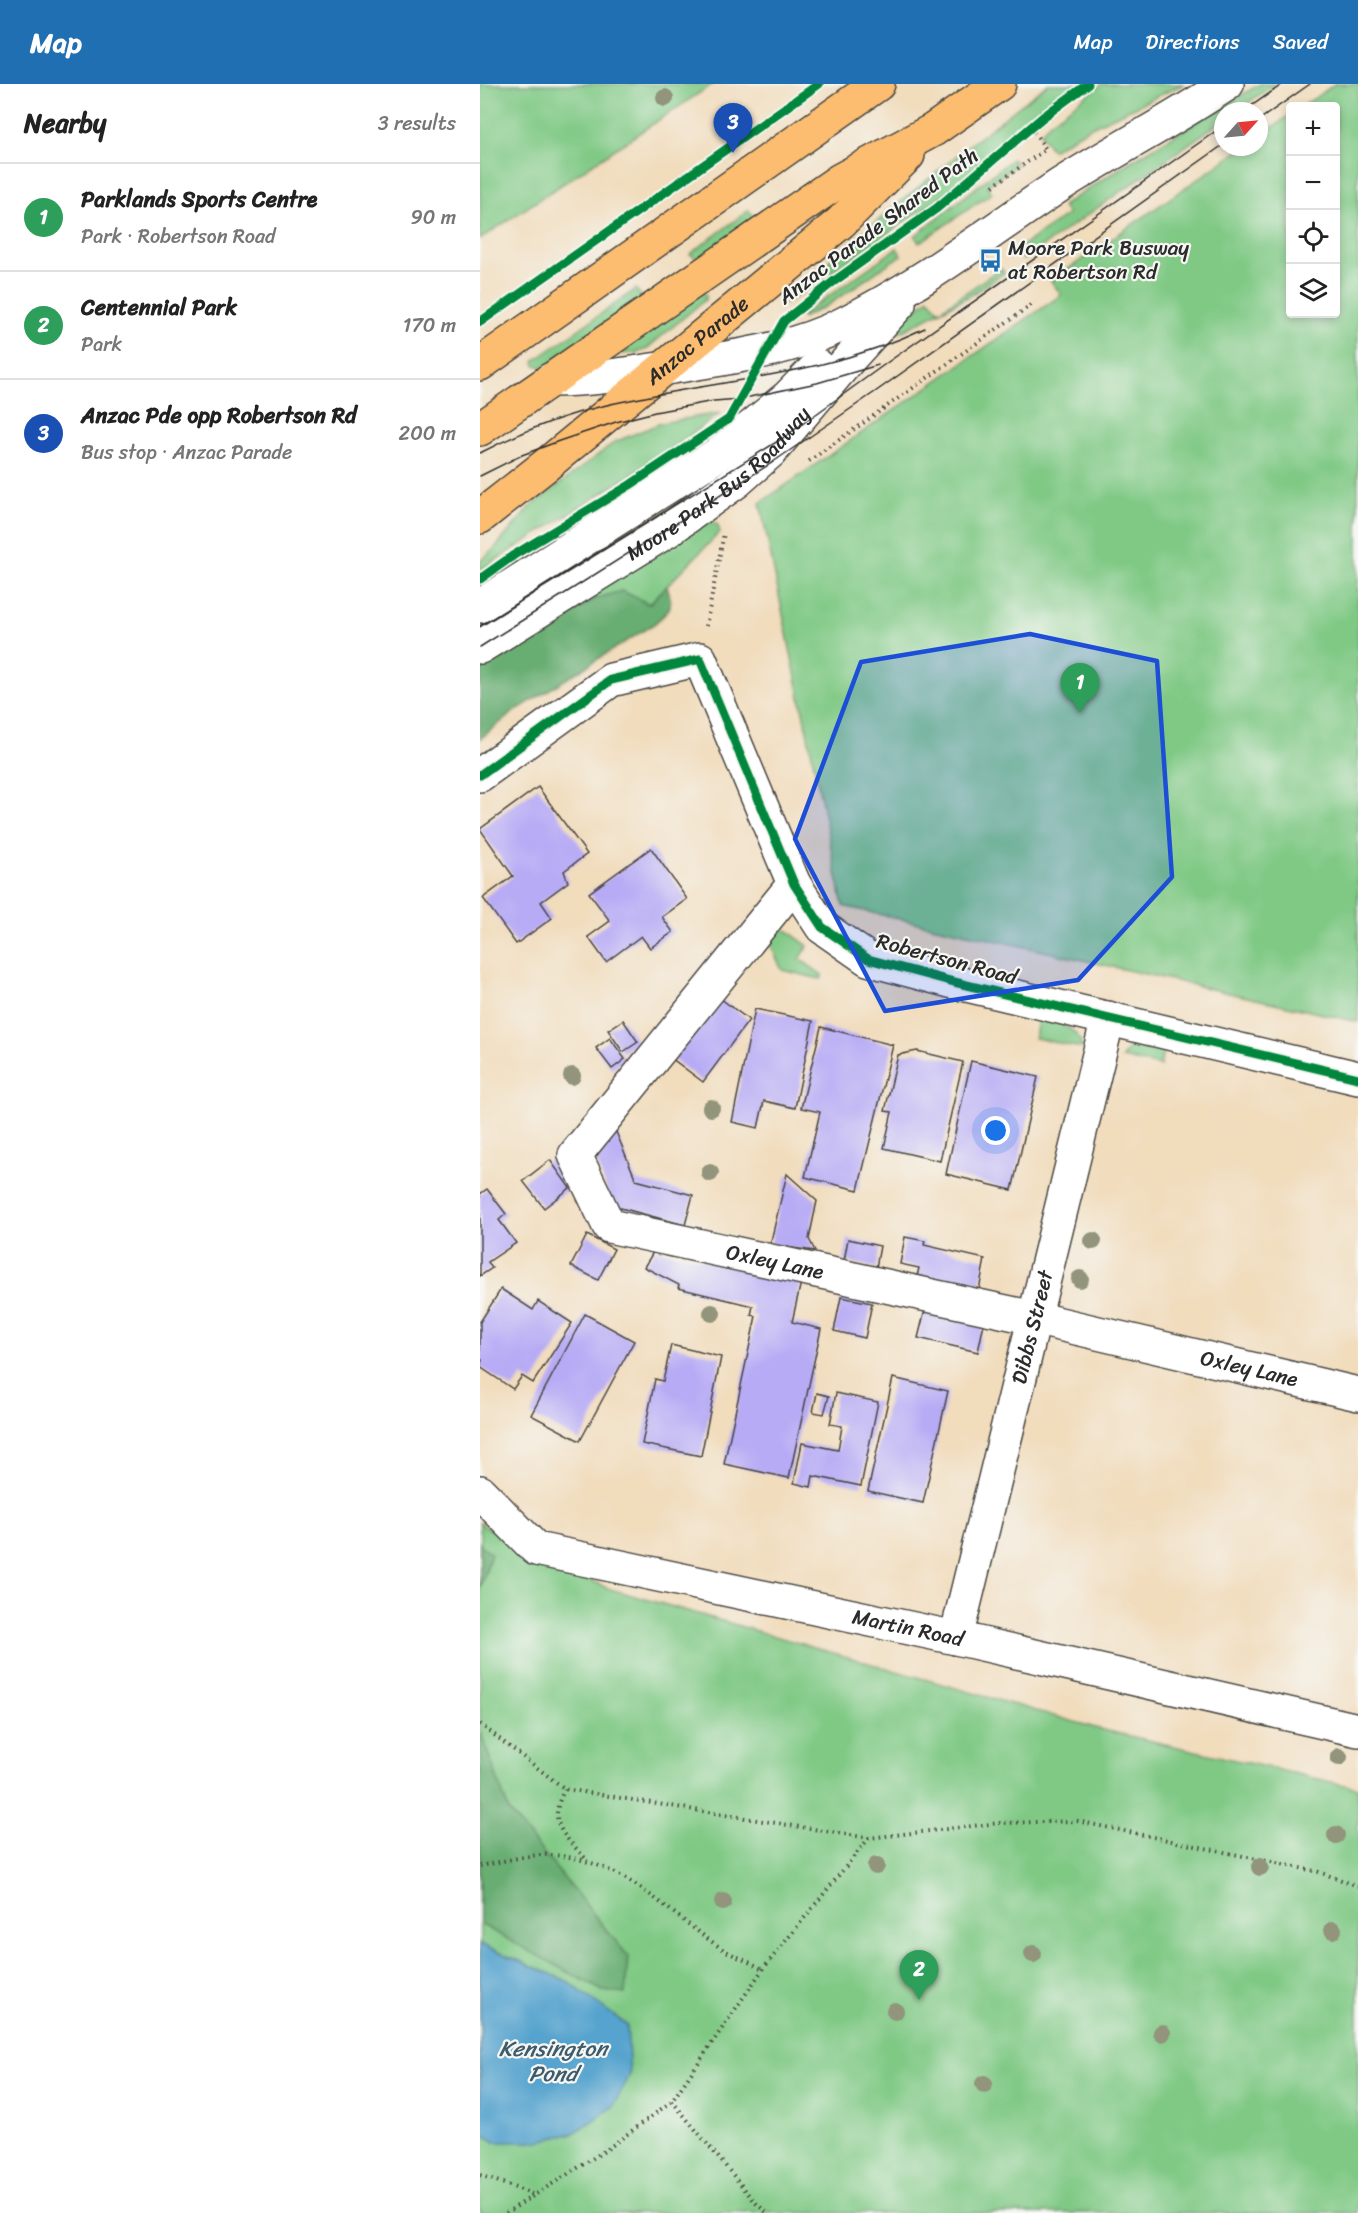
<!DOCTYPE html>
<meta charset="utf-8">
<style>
body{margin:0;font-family:Sriracha,sans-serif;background:#f2f2f2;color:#222}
.controls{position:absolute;right:18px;top:18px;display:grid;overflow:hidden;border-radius:6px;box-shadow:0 3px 9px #0003}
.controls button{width:54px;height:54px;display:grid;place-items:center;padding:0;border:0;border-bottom:2px solid #e0e0e0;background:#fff;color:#222;font:30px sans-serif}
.compass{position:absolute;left:734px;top:18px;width:54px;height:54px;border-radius:50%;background:#fff;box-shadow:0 3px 9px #0003;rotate:63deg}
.you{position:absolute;left:516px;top:1047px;width:21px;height:21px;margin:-15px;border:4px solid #fff;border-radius:50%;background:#1a73e8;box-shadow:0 0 0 9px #1a73e833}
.badge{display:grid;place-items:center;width:39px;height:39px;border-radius:50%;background:#1f6fb2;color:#fff;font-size:20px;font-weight:700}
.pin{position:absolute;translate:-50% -50px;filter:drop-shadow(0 2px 3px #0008)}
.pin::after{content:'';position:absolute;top:32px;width:21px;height:18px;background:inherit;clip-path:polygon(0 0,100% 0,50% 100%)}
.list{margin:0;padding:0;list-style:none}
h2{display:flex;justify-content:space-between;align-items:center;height:78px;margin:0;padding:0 24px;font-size:26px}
h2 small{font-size:20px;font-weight:400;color:#767676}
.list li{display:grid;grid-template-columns:39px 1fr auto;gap:18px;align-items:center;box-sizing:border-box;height:108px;padding:0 24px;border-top:2px solid #e0e0e0}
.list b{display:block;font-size:22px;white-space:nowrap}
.list p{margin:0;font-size:20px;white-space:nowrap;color:#767676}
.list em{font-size:20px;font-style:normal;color:#767676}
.icon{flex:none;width:33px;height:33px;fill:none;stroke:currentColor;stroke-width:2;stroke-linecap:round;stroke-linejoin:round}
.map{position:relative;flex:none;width:878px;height:2129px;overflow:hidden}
header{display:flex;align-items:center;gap:36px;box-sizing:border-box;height:84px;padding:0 30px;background:#1f6fb2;color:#fff}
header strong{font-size:28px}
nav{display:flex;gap:33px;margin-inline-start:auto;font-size:21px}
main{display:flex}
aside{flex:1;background:#fff}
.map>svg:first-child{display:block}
.green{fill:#80c985;stroke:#567a58;stroke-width:1.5}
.forest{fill:#68ad72;stroke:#4a6c4e;stroke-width:1.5}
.water{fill:#55a3ce;stroke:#40677c;stroke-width:1.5}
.building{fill:#b7abf5}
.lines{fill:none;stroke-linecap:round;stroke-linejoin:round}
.minor-casing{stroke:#494641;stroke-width:36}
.major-casing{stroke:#494641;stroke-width:36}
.path{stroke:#494641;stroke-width:4;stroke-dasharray:1.5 4.5;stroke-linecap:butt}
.minor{stroke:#fff;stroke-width:33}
.major{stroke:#fcbd6f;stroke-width:33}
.tram{stroke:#2b2b2b;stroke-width:1.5}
.cycleway-casing{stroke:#f6f6f2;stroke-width:13}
.cycleway{stroke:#00873e;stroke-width:9}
.tree{fill:#92947b}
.marked{fill:#1d4ed8;fill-opacity:0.2;stroke:#1d4ed8;stroke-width:4.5;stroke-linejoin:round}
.labels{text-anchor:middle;stroke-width:4.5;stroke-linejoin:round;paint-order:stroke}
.street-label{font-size:21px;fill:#2b2b2b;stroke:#f6f6f2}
.poi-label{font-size:21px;fill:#2b2b2b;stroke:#f6f6f2;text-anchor:start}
.water-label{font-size:22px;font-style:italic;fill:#3c5b6c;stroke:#f6f6f2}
</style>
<header>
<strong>Map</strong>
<nav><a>Map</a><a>Directions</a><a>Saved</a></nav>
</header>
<main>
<aside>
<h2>Nearby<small>3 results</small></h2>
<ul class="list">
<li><span class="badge" style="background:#2e9e5b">1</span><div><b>Parklands Sports Centre</b><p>Park · Robertson Road</p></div><em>90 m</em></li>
<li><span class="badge" style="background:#2e9e5b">2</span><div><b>Centennial Park</b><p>Park</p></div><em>170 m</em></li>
<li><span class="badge" style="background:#1a4fb4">3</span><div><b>Anzac Pde opp Robertson Rd</b><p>Bus stop · Anzac Parade</p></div><em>200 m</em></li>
</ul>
</aside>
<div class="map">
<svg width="878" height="2129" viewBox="0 0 878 2129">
<rect width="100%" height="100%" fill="#f6f6f2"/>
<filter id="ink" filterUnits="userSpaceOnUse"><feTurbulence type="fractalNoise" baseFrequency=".0167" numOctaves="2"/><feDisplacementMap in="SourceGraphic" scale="12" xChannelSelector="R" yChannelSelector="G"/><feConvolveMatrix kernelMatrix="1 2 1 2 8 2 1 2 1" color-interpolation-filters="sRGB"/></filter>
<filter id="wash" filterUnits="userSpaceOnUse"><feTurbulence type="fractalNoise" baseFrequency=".008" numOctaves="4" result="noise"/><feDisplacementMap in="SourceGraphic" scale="24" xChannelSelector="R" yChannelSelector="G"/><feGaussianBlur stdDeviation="1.35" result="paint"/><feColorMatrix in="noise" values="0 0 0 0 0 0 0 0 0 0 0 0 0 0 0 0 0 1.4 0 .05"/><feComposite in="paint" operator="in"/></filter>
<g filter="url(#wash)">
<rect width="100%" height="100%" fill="#f1dcbc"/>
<g class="green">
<path d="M 0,0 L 233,0 L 0,155 Z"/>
<path d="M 568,0 L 596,0 L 572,17 L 468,108 L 305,220 L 303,215 L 492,59 Z"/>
<path d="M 622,0 L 704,0 L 609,44 L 572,66 L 560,50 L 569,39 Z"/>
<path d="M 780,0 L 795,0 L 756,27 L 743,27 L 743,36 L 543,176 L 536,166 L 588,130 L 582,122 L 648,79 Z"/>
<path d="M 855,0 L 878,0 L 878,938 L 363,822 L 280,419 L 581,211 L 571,197 L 764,63 L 779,63 L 779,53 L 810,31 L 810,230 L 856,230 L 856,22 L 823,22 Z"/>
<path d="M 532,75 L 536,81 L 507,102 L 512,109 L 439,159 L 435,152 Z"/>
<path d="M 269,126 L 277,140 L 222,178 L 210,170 Z"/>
<path d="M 417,164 L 421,171 L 348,221 L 322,234 L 322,231 Z"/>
<path d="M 521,184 L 524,189 L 491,211 L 419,249 L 415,247 L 417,242 L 449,214 L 459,227 Z"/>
<path d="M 156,205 L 165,218 L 68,285 L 55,281 L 54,277 Z"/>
<path d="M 220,207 L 226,211 L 226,215 L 165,266 L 156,269 L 132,270 Z"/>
<path d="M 240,329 L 195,363 L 0,486 L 0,477 L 14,465 L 51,422 L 135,358 L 181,339 Z"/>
<path d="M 226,436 L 237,440 L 240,448 L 169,520 L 142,507 L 115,515 L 0,587 L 0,577 Z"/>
<path d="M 295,842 L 305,845 L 328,862 L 320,875 L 342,891 L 342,894 L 340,895 L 302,886 L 284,846 Z"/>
<path d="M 558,934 C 577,939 599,942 602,964 L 555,954 Z"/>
<path d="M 666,959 L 684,964 L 680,982 L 642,974 L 649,964 Z"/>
<path d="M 0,1438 L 4,1442 L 127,1504 L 619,1645 L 878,1704 L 878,2129 L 0,2129 Z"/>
</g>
<g class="forest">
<path d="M 187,502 C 194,524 191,525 174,540 L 35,627 L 0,655 L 0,587 L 115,515 L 142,507 L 169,520 Z"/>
<path d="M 0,1460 L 11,1470 L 0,1505 Z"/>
<path d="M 0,1647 L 29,1727 L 148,1872 L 145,1910 L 123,1907 L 0,1840 Z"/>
</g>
<path class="water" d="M 0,1860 L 85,1896 L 147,1941 L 150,1991 L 133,2023 L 94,2049 L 55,2058 L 15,2058 L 0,2048 Z"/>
<g id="blocks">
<g class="building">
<path d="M 58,703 L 107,770 L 84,787 L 88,798 L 61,818 L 72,834 L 36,860 L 3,814 L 33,792 L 0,745 Z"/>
<path d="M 171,764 L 207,815 L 182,833 L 193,848 L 170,864 L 161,852 L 126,878 L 108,853 L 130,837 L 109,809 Z"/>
<path d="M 233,909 L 269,936 L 223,998 L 187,971 Z"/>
<path d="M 275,925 L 333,937 L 315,1024 L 284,1017 L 278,1044 L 252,1038 Z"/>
<path d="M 143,936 L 158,958 L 143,968 L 128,946 Z"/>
<path d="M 341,943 L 413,961 L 378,1106 L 325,1093 L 340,1028 L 321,1024 Z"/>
<path d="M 130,954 L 145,975 L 132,985 L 116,964 Z"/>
<path d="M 437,967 L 483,978 L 460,1077 L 404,1064 L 412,1028 L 405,1027 L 418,971 Z"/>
<path d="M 491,977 L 558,993 L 532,1106 L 466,1090 Z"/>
<path d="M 134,1043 L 156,1096 L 213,1111 L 205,1141 L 133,1122 L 115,1074 Z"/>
<path d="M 70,1076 L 90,1104 L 64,1124 L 43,1097 Z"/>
<path d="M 307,1090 L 337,1117 L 329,1155 L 335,1167 L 290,1161 Z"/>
<path d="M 7,1105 L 26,1130 L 19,1136 L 36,1159 L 8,1178 L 12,1184 L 0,1192 L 0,1110 Z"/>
<path d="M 107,1151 L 134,1165 L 118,1196 L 91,1182 Z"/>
<path d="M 425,1153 L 445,1157 L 444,1161 L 505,1175 L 499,1206 L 437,1192 L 439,1184 L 420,1180 Z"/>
<path d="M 368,1155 L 400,1162 L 396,1184 L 364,1177 Z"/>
<path d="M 175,1165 L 321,1198 L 312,1238 L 341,1245 L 309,1394 L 244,1380 L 276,1232 L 271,1231 L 273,1222 L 198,1204 L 199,1201 L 164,1183 Z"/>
<path d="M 21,1205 L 53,1226 L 58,1217 L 92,1239 L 53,1299 L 42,1292 L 33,1305 L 0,1283 L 2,1276 L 0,1275 L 0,1238 Z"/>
<path d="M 361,1213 L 392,1219 L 385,1254 L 354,1247 Z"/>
<path d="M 445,1226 L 504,1239 L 498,1268 L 438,1254 Z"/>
<path d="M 105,1230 L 154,1257 L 100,1357 L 51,1331 Z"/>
<path d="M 191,1261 L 241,1273 L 221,1372 L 162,1360 L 175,1295 L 183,1297 Z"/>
<path d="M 413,1294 L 468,1307 L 443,1419 L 388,1407 Z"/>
<path d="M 337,1309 L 349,1312 L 344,1330 L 333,1328 Z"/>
<path d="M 356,1309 L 398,1318 L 381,1402 L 333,1392 L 331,1403 L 314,1399 L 322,1359 L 358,1366 L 362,1342 L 350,1340 Z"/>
</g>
</g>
</g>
<g filter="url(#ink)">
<use href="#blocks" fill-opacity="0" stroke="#494641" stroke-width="1.5"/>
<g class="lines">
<defs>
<g id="minor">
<path d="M 70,296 C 116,296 160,288 205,281 C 259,272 314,265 363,240 C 440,202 508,149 580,101 C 635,66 693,36 747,0"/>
<path d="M 0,522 L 237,371 L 308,313 L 338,282"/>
<path id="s1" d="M 0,563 L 187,447 L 257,397 L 290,368 L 370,274 L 419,220"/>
<path d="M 0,691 L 131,596 L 220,575 L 314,800 L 342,843 L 388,875 L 474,898 L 878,994"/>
<path id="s2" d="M 314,800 L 95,1071 L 129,1142 L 554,1234 L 878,1310"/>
<path id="s3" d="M 0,1408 L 56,1465 L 476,1554 L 878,1646"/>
<path id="s4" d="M 476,1554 L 628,934"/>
</g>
<g id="major">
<path d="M 0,280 L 398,0"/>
<path d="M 0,345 L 360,96 L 453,46 L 519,0"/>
<path id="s5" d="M 0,433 L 66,381 L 361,138 L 428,71"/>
</g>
</defs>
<use href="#minor" class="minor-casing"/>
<use href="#major" class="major-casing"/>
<g class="path">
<path d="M 513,102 L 566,65 L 551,44"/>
<path d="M 329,377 L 554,219"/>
<path d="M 226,542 L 244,449"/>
<path d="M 0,1640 L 85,1705 L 389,1754"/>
<path d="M 85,1705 C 66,1739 84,1751 107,1776"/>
<path d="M 0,1782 C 20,1778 53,1769 72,1771 C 142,1776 184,1825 238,1862 C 251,1871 268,1877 283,1885"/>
<path d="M 192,2017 L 276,2119 L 287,2129"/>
<path d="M 0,2091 L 52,2110"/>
<path d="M 26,2129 L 126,2066 L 192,2017 L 283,1885 L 389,1754 L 519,1739 L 597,1737 L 839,1788 L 878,1802"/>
</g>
<use href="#minor" class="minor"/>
<use href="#major" class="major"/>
<g class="tram">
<path d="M 764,27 L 803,0"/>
<path d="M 779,36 L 830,0"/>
<path d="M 0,369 C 48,344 97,326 150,316 C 253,294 347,291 445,244"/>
<path d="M 0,392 L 42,371 L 79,357 L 136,338 L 175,328 L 234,317 L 260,315 L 337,299 L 398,281"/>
<path d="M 0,542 L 303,354 L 408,278 L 743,42"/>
<path d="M 0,563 L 293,378 L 395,308 L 743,61"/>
</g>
<defs>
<g id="cycleway">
<path d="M 0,238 L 339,0"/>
<path d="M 0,495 L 34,471 L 150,401 L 249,335 L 304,237 L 353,198 L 457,124 L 563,33 L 608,0"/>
<path d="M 0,691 L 131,596 L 220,575 L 314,800 L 342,843 L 388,875 L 474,898 L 878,994"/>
</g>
</defs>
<use href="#cycleway" class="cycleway-casing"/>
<use href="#cycleway" class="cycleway"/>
</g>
<g class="tree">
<circle cx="185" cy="14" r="9"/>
<circle cx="92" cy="992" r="9"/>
<circle cx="231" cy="1024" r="9"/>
<circle cx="230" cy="1089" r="9"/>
<circle cx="613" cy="1157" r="9"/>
<circle cx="600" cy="1195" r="9"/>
<circle cx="232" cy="1229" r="9"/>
<circle cx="859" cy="1673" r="9"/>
<circle cx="856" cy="1751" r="9"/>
<circle cx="396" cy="1782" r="9"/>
<circle cx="780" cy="1783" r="9"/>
<circle cx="243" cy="1818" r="9"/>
<circle cx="853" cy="1846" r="9"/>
<circle cx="553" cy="1870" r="9"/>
<circle cx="415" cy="1927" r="9"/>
<circle cx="682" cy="1949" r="9"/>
<circle cx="504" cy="2000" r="9"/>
</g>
</g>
<path class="marked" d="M 550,550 L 677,577 L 692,793 L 598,896 L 405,927 L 315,755 L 381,578 Z"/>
<defs>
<symbol id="bus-bare" viewBox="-9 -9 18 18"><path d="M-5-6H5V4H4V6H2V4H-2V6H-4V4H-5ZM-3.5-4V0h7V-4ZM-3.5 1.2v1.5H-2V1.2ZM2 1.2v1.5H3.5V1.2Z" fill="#1f6fb2" stroke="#f6f6f2" stroke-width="2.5" paint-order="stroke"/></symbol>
</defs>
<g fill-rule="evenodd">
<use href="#bus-bare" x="494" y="160" width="33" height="33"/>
</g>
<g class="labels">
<g class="street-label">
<text transform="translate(398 142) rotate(-37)" y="7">Anzac Parade Shared Path</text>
<text dy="7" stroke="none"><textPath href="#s5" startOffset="280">Anzac Parade</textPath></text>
<text dy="7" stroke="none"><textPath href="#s1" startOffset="290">Moore Park Bus Roadway</textPath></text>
<text transform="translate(467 875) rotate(15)" y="7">Robertson Road</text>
<text dy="7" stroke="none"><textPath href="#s2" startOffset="597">Oxley Lane</textPath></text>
<text dy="7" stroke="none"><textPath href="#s4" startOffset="320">Dibbs Street</textPath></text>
<text dy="7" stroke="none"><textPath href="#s2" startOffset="1083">Oxley Lane</textPath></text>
<text dy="7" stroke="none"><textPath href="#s3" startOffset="460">Martin Road</textPath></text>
</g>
<g class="poi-label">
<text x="528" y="171">Moore Park Busway<tspan x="528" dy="24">at Robertson Rd</tspan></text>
</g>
<g class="water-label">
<text x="73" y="1972">Kensington<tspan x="73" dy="25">Pond</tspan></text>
</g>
</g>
</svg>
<div class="controls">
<button>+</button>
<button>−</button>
<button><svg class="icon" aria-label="locate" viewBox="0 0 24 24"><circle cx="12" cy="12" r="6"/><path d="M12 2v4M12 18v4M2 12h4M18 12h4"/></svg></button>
<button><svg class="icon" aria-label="layers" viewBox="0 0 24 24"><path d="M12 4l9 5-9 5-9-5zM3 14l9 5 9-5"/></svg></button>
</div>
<svg class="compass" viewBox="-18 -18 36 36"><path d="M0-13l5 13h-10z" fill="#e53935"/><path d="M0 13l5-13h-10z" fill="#767676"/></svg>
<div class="you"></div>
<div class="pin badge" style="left:600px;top:629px;background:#2e9e5b">1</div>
<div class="pin badge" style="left:439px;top:1916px;background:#2e9e5b">2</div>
<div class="pin badge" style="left:253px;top:69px;background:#1a4fb4">3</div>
</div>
</main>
